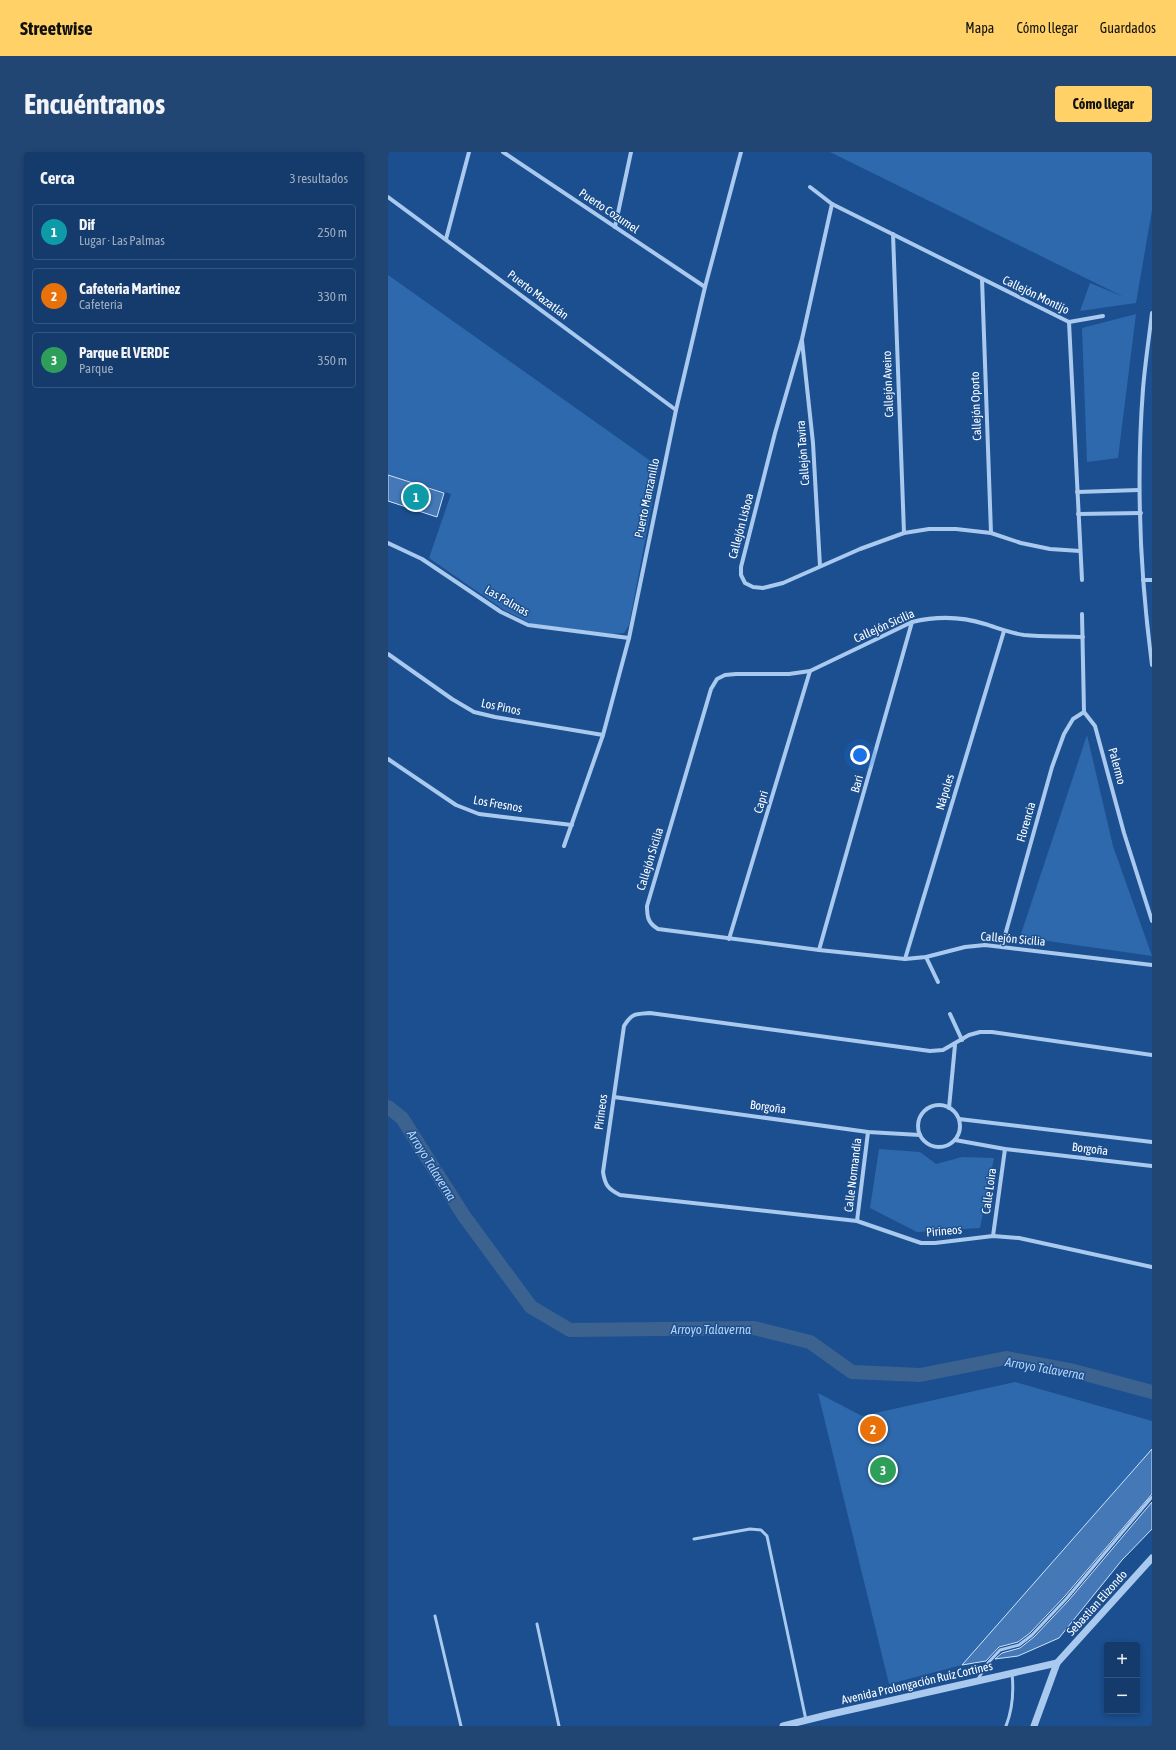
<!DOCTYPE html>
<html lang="es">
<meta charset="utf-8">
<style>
body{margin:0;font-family:"Asap Condensed",sans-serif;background:#214673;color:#f1f3f6}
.controls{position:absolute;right:12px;bottom:12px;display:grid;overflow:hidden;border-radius:4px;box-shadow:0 2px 6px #0003}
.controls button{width:36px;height:36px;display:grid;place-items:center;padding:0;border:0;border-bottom:1px solid #33557e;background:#143b6b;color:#f1f3f6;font:20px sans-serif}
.you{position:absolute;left:472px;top:603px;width:14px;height:14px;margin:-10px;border:3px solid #fff;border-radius:50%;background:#1a73e8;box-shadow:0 0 0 6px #1a73e833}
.badge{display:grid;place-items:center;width:26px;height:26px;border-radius:50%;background:#ffd166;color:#fff;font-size:13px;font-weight:700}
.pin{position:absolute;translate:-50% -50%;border:2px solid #fff;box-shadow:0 1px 4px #0006}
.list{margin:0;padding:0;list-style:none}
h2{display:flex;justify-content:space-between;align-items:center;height:52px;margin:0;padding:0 16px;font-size:17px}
h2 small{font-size:13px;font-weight:400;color:#9dadc1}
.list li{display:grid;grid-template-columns:26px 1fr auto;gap:12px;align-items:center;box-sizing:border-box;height:56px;margin:0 8px 8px;padding:0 8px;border:1px solid #33557e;border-radius:4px}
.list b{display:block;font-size:15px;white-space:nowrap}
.list p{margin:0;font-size:13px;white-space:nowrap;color:#9dadc1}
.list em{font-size:13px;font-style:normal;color:#9dadc1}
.map{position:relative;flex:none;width:764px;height:1574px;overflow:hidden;border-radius:4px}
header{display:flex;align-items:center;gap:24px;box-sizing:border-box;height:56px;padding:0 20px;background:#ffd166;color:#111}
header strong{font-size:19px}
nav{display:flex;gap:22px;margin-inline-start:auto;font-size:14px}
.intro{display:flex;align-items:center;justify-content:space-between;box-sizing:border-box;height:96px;padding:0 24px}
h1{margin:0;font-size:28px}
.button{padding:10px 18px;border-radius:4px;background:#ffd166;color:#111;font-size:14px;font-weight:700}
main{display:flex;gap:24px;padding:0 24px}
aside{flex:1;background:#143b6b;border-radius:4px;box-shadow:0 2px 6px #0003}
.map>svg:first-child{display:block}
.green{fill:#2e69ad}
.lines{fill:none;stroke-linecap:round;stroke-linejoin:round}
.canal{stroke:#3c6290;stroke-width:14}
.building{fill:#4478b7;stroke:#cfe3fa}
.service{stroke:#a9c9ee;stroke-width:3}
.minor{stroke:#a9c9ee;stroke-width:4}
.tertiary{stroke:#a9c9ee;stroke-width:7}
.labels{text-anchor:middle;stroke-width:3;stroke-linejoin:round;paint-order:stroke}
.street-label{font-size:12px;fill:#fff;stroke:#1b4f8f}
.water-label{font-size:13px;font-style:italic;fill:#b5d3f5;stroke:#1b4f8f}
</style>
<header>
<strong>Streetwise</strong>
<nav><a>Mapa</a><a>Cómo llegar</a><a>Guardados</a></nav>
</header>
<div class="intro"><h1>Encuéntranos</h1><a class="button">Cómo llegar</a></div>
<main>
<aside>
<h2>Cerca<small>3 resultados</small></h2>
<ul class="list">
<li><span class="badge" style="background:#0f9aa8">1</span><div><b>Dif</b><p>Lugar · Las Palmas</p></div><em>250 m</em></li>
<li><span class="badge" style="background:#e8710a">2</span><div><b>Cafeteria Martinez</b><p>Cafetería</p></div><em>330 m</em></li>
<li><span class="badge" style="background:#2e9e5b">3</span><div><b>Parque El VERDE</b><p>Parque</p></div><em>350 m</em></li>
</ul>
</aside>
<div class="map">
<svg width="764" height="1574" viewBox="0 0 764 1574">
<rect width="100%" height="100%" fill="#1b4f8f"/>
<g class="green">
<path d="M 442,0 L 764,0 L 764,58 L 748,151 L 692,159 L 702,131 L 736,145 Z"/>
<path d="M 0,123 L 271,315 L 241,473 L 236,481 L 224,482 L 144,472 L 116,458 L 41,406 L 63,342 L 0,323 Z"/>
<path d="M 748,162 L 730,306 L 699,310 L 694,176 Z"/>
<path d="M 699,583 L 725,694 L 764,804 L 632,785 Z"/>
<path d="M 491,997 L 532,1000 L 548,1012 L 574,1005 L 606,1006 L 592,1076 L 529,1080 L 482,1056 Z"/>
<path d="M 627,1230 L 764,1269 L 764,1297 L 581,1505 L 582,1511 L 501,1532 L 430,1241 L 474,1264 Z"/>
</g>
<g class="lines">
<path class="canal" d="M 0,955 L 14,966 L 76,1064 L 143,1155 L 182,1178 L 366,1176 L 422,1190 L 464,1220 L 532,1223 L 618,1206 L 686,1219 L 764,1240"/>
</g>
<g class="building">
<path d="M 0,323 L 56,341 L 49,365 L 0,349 Z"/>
<path d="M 764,1297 L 764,1342 L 677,1444 L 642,1481 L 630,1490 L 611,1495 L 598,1509 L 574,1513 Z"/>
<path d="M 764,1350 L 764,1377 L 734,1408 L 671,1486 L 630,1504 L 607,1507 L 614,1501 L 632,1496 L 646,1485 L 681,1448 Z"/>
</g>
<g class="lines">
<g class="service">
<path d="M 306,1387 L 362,1377 L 373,1378 L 379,1384 L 418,1568"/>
<path d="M 47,1464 L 73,1574"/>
<path d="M 149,1472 L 171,1574"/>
<path d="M 590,1527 L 600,1511 L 612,1498 L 631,1493 L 644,1483 L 679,1446 L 764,1345"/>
<path d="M 618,1574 C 625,1556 626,1540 624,1521"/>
</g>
<g class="minor">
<path d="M 115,0 L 317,135"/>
<path d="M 422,35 L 444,52 L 681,170"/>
<path d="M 0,45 L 288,258"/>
<path d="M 444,52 L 414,187 L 387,281 L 353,415 L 353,423 L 357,431 L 365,435 L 375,436 L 395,431 L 472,397 L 516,381 L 541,377 L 568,377 L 603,381 L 633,391 L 662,397 L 692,399"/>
<path d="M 227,75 L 243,0"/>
<path d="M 505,82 L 516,381"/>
<path d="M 58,87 L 81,0"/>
<path d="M 594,127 L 603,381"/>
<path d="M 764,161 C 761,186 757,212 755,237 C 748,329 752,422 764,513"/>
<path d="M 681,170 L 694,428"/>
<path d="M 681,170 L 715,164"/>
<path d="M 414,189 L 425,291 L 432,414"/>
<path d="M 689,340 L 751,338"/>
<path d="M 690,362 L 753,361"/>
<path d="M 0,391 L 34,407 L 113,460 L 140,473 L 241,486"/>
<path d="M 755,428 L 764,428"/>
<path d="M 694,462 L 696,560 L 707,574 L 736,681 L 764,769"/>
<path d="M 695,485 C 675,484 655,485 636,483 C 622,481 610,476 597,472 C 572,464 549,464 524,470 L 422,519 L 401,522 L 348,522 L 337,523 L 329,527 L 323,537 L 259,754 C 259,765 260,771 270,777 L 431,798 L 517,807 L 538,805 L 577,795 L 597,793 L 764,813"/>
<path d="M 0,502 L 64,547 L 86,560 L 107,565 L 215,583"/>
<path d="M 0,607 L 68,653 L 91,662 L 184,673"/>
<path d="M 176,694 L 215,583 L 241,486 L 288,258 L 317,135 L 353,0"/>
<path d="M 341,787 L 422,519"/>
<path d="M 614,794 L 664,615 L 676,582 L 685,567 L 696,560"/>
<path d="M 431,798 L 524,470"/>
<path d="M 538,805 L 550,830"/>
<path d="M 517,807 L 616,479"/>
<path d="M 562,862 L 574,888"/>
<path d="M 764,903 L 604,880 L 592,880 L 581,883 L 555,898 L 542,899 L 262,861 C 247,862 244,861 236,874 L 215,1020 C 217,1033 220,1037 232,1043 L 469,1069 L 533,1091 L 547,1091 L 605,1084 L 631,1086 L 764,1115"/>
<path d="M 226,945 L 480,980 L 532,983"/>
<circle cx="551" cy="974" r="21"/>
<path d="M 561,956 L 567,893"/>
<path d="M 571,967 L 764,990"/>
<path d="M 567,988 L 617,997 L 764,1014"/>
<path d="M 469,1069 L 480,980"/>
<path d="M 605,1084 L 617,997"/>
</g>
<g class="tertiary">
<path d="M 395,1574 L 439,1563 L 669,1511"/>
<path d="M 646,1574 L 669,1511 L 764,1406"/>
</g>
</g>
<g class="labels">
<g class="street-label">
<text transform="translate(221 59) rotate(34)" y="4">Puerto Cozumel</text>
<text transform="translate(150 143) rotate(37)" y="4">Puerto Mazatlán</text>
<text transform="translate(648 143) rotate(26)" y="4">Callejón Montijo</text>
<text transform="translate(500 232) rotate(-92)" y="4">Callejón Aveiro</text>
<text transform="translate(588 254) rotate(-92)" y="4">Callejón Oporto</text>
<text transform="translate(415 301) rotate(-94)" y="4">Callejón Tavira</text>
<text transform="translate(259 346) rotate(-78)" y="4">Puerto Manzanillo</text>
<text transform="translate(353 374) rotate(-75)" y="4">Callejón Lisboa</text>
<text transform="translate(119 449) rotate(30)" y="4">Las Palmas</text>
<text transform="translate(496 474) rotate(-24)" y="4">Callejón Sicilia</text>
<text transform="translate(113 555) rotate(12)" y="4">Los Pinos</text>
<text transform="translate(729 614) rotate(75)" y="4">Palermo</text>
<text transform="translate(469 632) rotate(-74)" y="4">Bari</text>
<text transform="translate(557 640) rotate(-73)" y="4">Nápoles</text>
<text transform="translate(373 650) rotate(-73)" y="4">Capri</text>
<text transform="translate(110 652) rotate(10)" y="4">Los Fresnos</text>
<text transform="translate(638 670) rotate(-74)" y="4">Florencia</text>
<text transform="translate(262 707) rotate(-73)" y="4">Callejón Sicilia</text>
<text transform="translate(625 787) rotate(5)" y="4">Callejón Sicilia</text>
<text transform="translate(380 955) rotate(8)" y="4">Borgoña</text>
<text transform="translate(213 960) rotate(-82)" y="4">Pirineos</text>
<text transform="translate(702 997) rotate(7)" y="4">Borgoña</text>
<text transform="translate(465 1023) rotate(-83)" y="4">Calle Normandía</text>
<text transform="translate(601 1039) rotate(-82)" y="4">Calle Loira</text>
<text transform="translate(556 1079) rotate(-5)" y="4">Pirineos</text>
<text transform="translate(709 1451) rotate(-48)" y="4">Sebastian Elizondo</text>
<text transform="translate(529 1531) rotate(-13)" y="4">Avenida Prolongación Ruíz Cortines</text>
</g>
<g class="water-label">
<text transform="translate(44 1013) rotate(58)" y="5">Arroyo Talaverna</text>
<text x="323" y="1182">Arroyo Talaverna</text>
<text transform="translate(657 1216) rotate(10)" y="5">Arroyo Talaverna</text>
</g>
</g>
</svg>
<div class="controls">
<button>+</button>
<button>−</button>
</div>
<div class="you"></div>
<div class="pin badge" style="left:28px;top:345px;background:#0f9aa8">1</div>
<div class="pin badge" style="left:485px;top:1277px;background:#e8710a">2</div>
<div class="pin badge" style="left:495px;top:1318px;background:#2e9e5b">3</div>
</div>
</main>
